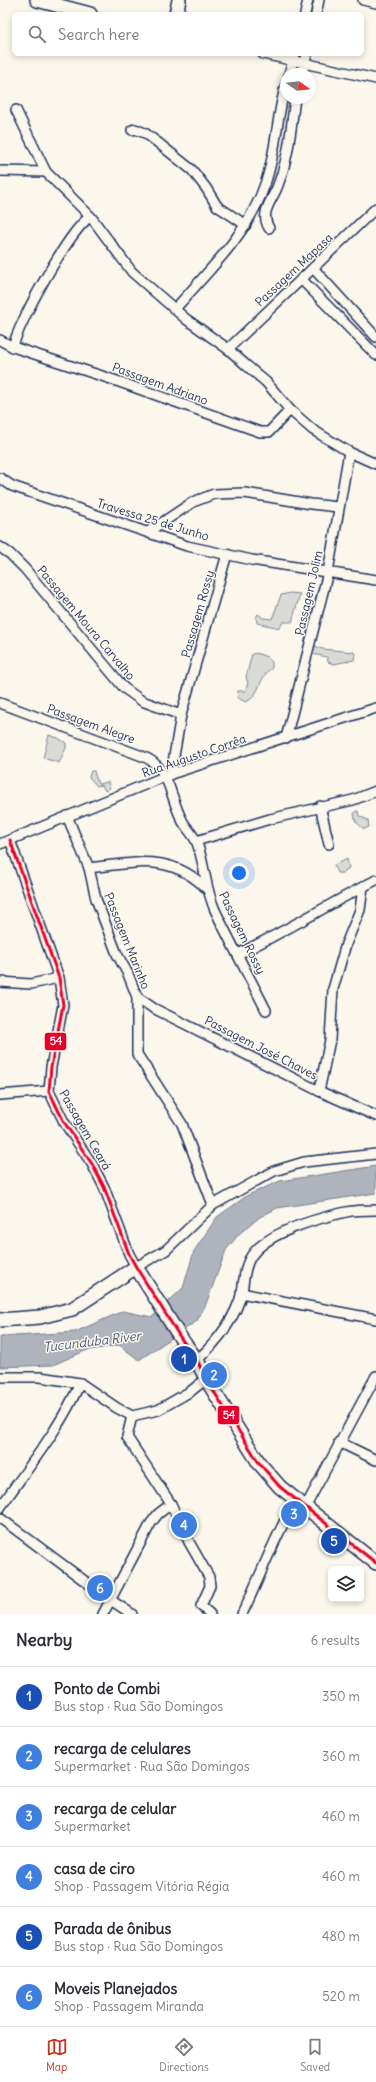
<!DOCTYPE html>
<meta charset="utf-8">
<style>
body{margin:0;font-family:Delius,sans-serif;background:#f2f2f3;color:#2b2b33}
.controls{position:absolute;right:12px;bottom:12px;display:grid;overflow:hidden;border-radius:6px;box-shadow:0 2px 6px #0003}
.controls button{width:36px;height:36px;display:grid;place-items:center;padding:0;border:0;border-bottom:1px solid #e1e1e2;background:#fff;color:#2b2b33;font:20px sans-serif}
.compass{position:absolute;left:280px;top:68px;width:36px;height:36px;border-radius:50%;background:#fff;box-shadow:0 2px 6px #0003;rotate:104deg}
.you{position:absolute;left:239px;top:873px;width:14px;height:14px;margin:-10px;border:3px solid #fff;border-radius:50%;background:#1a73e8;box-shadow:0 0 0 6px #1a73e833}
.badge{display:grid;place-items:center;width:26px;height:26px;border-radius:50%;background:#c8321e;color:#fff;font-size:13px;font-weight:700}
.pin{position:absolute;translate:-50% -50%;border:2px solid #fff;box-shadow:0 1px 4px #0006}
.list{margin:0;padding:0;list-style:none}
h2{display:flex;justify-content:space-between;align-items:center;height:52px;margin:0;padding:0 16px;font-size:17px}
h2 small{font-size:13px;font-weight:400;color:#7c7c81}
.list li{display:grid;grid-template-columns:26px 1fr auto;gap:12px;align-items:center;box-sizing:border-box;height:60px;padding:0 16px;border-top:1px solid #e1e1e2}
.list b{display:block;font-size:15px;white-space:nowrap}
.list p{margin:0;font-size:13px;white-space:nowrap;color:#7c7c81}
.list em{font-size:13px;font-style:normal;color:#7c7c81}
.icon{flex:none;width:22px;height:22px;fill:none;stroke:currentColor;stroke-width:2;stroke-linecap:round;stroke-linejoin:round}
.map{position:relative;flex:none;width:376px;height:1614px;overflow:hidden}
.search{position:absolute;background:#fff;box-shadow:0 2px 6px #0003;left:12px;right:12px;top:12px;height:44px;display:flex;align-items:center;gap:10px;box-sizing:border-box;padding:0 14px;border-radius:6px;color:#7c7c81;font-size:15px}
.sheet{height:412px;background:#fff}
nav{display:flex;justify-content:space-around;align-items:center;box-sizing:border-box;height:56px;border-top:1px solid #e1e1e2;background:#fff;font-size:11px;color:#7c7c81}
nav a{display:grid;justify-items:center;gap:2px}
nav .on{color:#c8321e}
.map>svg:first-child{display:block}
.green{fill:#dadad7;stroke:#7a849a}
.water{fill:#afb3bb;stroke:#747e96}
.lines{fill:none;stroke-linecap:round;stroke-linejoin:round}
.street-casing{stroke:#1b2f5e;stroke-width:12}
.secondary-casing{stroke:#1b2f5e;stroke-width:16}
.street{stroke:#fbf7ec;stroke-width:9}
.secondary{stroke:#fbf7ec;stroke-width:13}
.bus-1-casing{stroke:#fbf7ec;stroke-width:6}
.bus-1{stroke:#e4002b;stroke-width:3}
.labels{text-anchor:middle;stroke-width:3;stroke-linejoin:round;paint-order:stroke}
.street-label{font-size:12px;fill:#1b2f5e;stroke:#fbf7ec}
.water-label{font-size:13px;font-style:italic;fill:#47577a;stroke:#fbf7ec}
.line-badge{stroke:#fbf7ec;stroke-width:1.5}
.badge-label{font-size:11px;text-anchor:middle;font-weight:bold;fill:#fff}
</style>
<div class="map">
<svg width="376" height="1614" viewBox="0 0 376 1614">
<rect width="100%" height="100%" fill="#fbf7ec"/>
<filter id="ink" filterUnits="userSpaceOnUse"><feTurbulence type="fractalNoise" baseFrequency=".025" numOctaves="2"/><feDisplacementMap in="SourceGraphic" scale="8" xChannelSelector="R" yChannelSelector="G"/><feConvolveMatrix kernelMatrix="1 2 1 2 8 2 1 2 1" color-interpolation-filters="sRGB"/></filter>
<g filter="url(#ink)">
<g class="green">
<path d="M 290,593 L 300,594 L 292,622 L 283,622 L 280,628 L 257,623 L 256,618 L 258,614 L 263,618 L 272,619 L 281,595 Z"/>
<path d="M 315,646 L 322,649 L 354,652 L 355,655 L 354,660 L 334,664 L 328,662 L 327,657 L 312,654 Z"/>
<path d="M 256,653 L 267,657 L 272,662 L 272,668 C 259,675 260,697 246,702 L 237,698 L 238,691 L 245,691 L 248,683 L 246,677 L 252,654 Z"/>
<path d="M 49,735 L 58,738 L 66,743 L 66,748 L 59,763 L 43,758 Z"/>
<path d="M 91,771 L 94,771 L 98,784 L 108,782 L 110,788 L 105,791 L 102,785 L 97,786 L 89,777 Z"/>
<path d="M 356,811 L 358,811 L 359,816 L 368,820 L 369,827 L 364,829 L 356,822 L 354,814 Z"/>
<path d="M 347,859 L 349,868 L 342,873 L 337,873 L 334,865 Z"/>
</g>
<path class="water" d="M 376,1166 L 376,1193 L 277,1208 L 260,1217 L 239,1234 L 226,1250 L 206,1304 L 197,1321 L 139,1360 L 119,1345 L 85,1351 L 53,1365 L 0,1367 L 0,1337 L 75,1332 L 123,1311 L 152,1317 L 183,1288 L 194,1251 L 217,1217 L 248,1195 L 280,1181 Z"/>
<g class="lines">
<defs>
<g id="street">
<path d="M 363,0 L 376,3"/>
<path d="M 305,14 L 308,0"/>
<path d="M 316,14 L 319,0"/>
<path d="M 263,54 L 376,79"/>
<path d="M 289,74 L 295,54"/>
<path d="M 302,74 L 307,54"/>
<path d="M 16,110 L 46,172 L 91,217 L 132,272 L 186,319 L 228,349 L 246,365 L 266,382 L 290,410 L 313,430 L 349,452 L 376,464"/>
<path d="M 132,130 L 135,129 L 145,133 L 157,142 L 192,170 L 206,188 L 217,206 L 246,225"/>
<path d="M 0,171 L 46,172"/>
<path d="M 269,228 C 259,212 273,200 278,185 C 289,157 291,128 295,98"/>
<path d="M 313,268 L 376,337"/>
<path d="M 301,279 L 376,355"/>
<path d="M 175,309 C 208,271 249,233 265,184 C 277,151 276,117 286,84"/>
<path d="M 0,340 L 13,347 L 111,379 L 260,432 L 269,432 L 290,410"/>
<path d="M 13,347 C 18,323 70,229 90,217"/>
<path d="M 228,349 L 376,208"/>
<path d="M 0,478 L 12,486 L 187,546 L 252,560 L 376,580"/>
<path d="M 148,532 L 193,502 L 214,494 L 245,493 L 311,504 L 338,507"/>
<path d="M 0,547 L 10,554 L 25,569 L 124,688 L 142,701 L 181,715"/>
<path d="M 0,703 L 142,756 C 171,767 169,796 182,820 C 186,828 194,835 197,843 C 205,865 205,888 215,910 C 231,944 249,976 266,1010"/>
<path d="M 286,738 L 328,572 L 349,452"/>
<path d="M 171,774 L 181,715 L 227,554"/>
<path d="M 320,806 L 329,844"/>
<path d="M 67,816 L 89,868 L 96,899 L 117,954 L 128,974 L 137,997 L 137,1054 L 182,1124 L 213,1205"/>
<path d="M 10,840 L 59,978 L 63,1005 L 51,1067 L 49,1091 L 64,1122 L 92,1164 L 104,1187 L 129,1254 L 136,1267 L 166,1250 L 213,1205 L 274,1171 L 304,1162 L 376,1154"/>
<path d="M 196,841 L 270,819 L 353,800 L 376,791"/>
<path d="M 0,844 L 171,774 L 376,708"/>
<path d="M 89,868 C 136,863 171,852 208,890"/>
<path d="M 238,954 C 285,932 329,904 376,880"/>
<path d="M 0,982 L 31,984 L 59,978"/>
<path d="M 137,997 L 153,1008 L 319,1091 L 376,1116"/>
<path d="M 319,1091 L 330,1040 L 333,989 L 346,944 L 360,910 L 363,887"/>
<path d="M 0,1095 L 49,1091"/>
<path d="M 241,1293 L 376,1319"/>
<path d="M 197,1360 C 218,1341 235,1320 242,1292 C 244,1281 244,1270 249,1260 C 262,1233 319,1218 346,1212 C 355,1210 366,1210 376,1210"/>
<path d="M 0,1377 L 40,1377 L 80,1383 L 117,1408 L 132,1416 L 158,1410 L 191,1391 L 206,1379"/>
<path d="M 132,1416 L 127,1437 L 171,1504 L 189,1542 L 209,1577 L 210,1586 L 201,1606 L 210,1614"/>
<path d="M 339,1442 L 376,1460"/>
<path d="M 306,1506 L 376,1376"/>
<path d="M 0,1508 C 28,1467 60,1429 80,1383"/>
<path d="M 0,1518 L 109,1599 L 132,1614"/>
<path d="M 103,1614 L 151,1523 L 158,1514 L 171,1504"/>
<path d="M 242,1614 C 261,1576 274,1536 297,1499"/>
</g>
<g id="secondary">
<path d="M 37,0 L 90,14"/>
<path d="M 176,14 L 179,0"/>
<path d="M 0,1320 L 40,1317 L 72,1309 L 136,1267 L 182,1340 L 197,1360 L 206,1379 L 259,1463 L 280,1487 L 376,1563"/>
</g>
</defs>
<use href="#street" class="street-casing"/>
<use href="#secondary" class="secondary-casing"/>
<use href="#street" class="street"/>
<use href="#secondary" class="secondary"/>
<defs>
<path id="bus-1" d="M 10,840 L 59,978 L 63,1005 L 51,1067 L 49,1091 L 64,1122 L 92,1164 L 104,1187 L 129,1254 L 136,1267 L 182,1340 L 197,1360 L 206,1379 L 259,1463 L 280,1487 L 376,1563"/>
</defs>
<use href="#bus-1" class="bus-1-casing"/>
<use href="#bus-1" class="bus-1"/>
</g>
</g>
<g class="labels">
<g class="street-label">
<text transform="translate(294 270) rotate(-43)" y="4">Passagem Mapasa</text>
<text transform="translate(160 384) rotate(20)" y="4">Passagem Adriano</text>
<text transform="translate(153 520) rotate(17)" y="4">Travessa 25 de Junho</text>
<text transform="translate(309 593) rotate(-77)" y="4">Passagem Jolim</text>
<text transform="translate(198 614) rotate(-74)" y="4">Passagem Rossy</text>
<text transform="translate(86 623) rotate(50)" y="4">Passagem Moura Carvalho</text>
<text transform="translate(91 724) rotate(20)" y="4">Passagem Alegre</text>
<text transform="translate(194 756) rotate(-19)" y="4">Rua Augusto Corrêa</text>
<text transform="translate(242 933) rotate(64)" y="4">Passagem Rossy</text>
<text transform="translate(127 941) rotate(68)" y="4">Passagem Marinho</text>
<text transform="translate(261 1048) rotate(27)" y="4">Passagem José Chaves</text>
<text transform="translate(85 1130) rotate(60)" y="4">Passagem Ceará</text>
</g>
<g class="water-label">
<text transform="translate(92 1341) rotate(-7)" y="5">Tucunduba River</text>
</g>
</g>
<g class="line-badge">
<rect x="44" y="1032" width="23" height="19" rx="4" fill="#e4002b"/>
<rect x="217" y="1405" width="23" height="20" rx="4" fill="#e4002b"/>
</g>
<g class="badge-label">
<text x="56" y="1045">54</text>
<text x="229" y="1419">54</text>
</g>
</svg>
<div class="controls">
<button><svg class="icon" aria-label="layers" viewBox="0 0 24 24"><path d="M12 4l9 5-9 5-9-5zM3 14l9 5 9-5"/></svg></button>
</div>
<svg class="compass" viewBox="-18 -18 36 36"><path d="M0-13l5 13h-10z" fill="#e53935"/><path d="M0 13l5-13h-10z" fill="#7c7c81"/></svg>
<div class="you"></div>
<div class="pin badge" style="left:184px;top:1359px;background:#1a4fb4">1</div>
<div class="pin badge" style="left:214px;top:1375px;background:#3f7fe0">2</div>
<div class="pin badge" style="left:294px;top:1514px;background:#3f7fe0">3</div>
<div class="pin badge" style="left:184px;top:1525px;background:#3f7fe0">4</div>
<div class="pin badge" style="left:334px;top:1541px;background:#1a4fb4">5</div>
<div class="pin badge" style="left:100px;top:1588px;background:#3f7fe0">6</div>
<div class="search"><svg class="icon" aria-label="search" viewBox="0 0 24 24"><circle cx="10" cy="10" r="6"/><path d="M15 15l6 6"/></svg>Search here</div>
</div>
<section class="sheet">
<h2>Nearby<small>6 results</small></h2>
<ul class="list">
<li><span class="badge" style="background:#1a4fb4">1</span><div><b>Ponto de Combi</b><p>Bus stop · Rua São Domingos</p></div><em>350 m</em></li>
<li><span class="badge" style="background:#3f7fe0">2</span><div><b>recarga de celulares</b><p>Supermarket · Rua São Domingos</p></div><em>360 m</em></li>
<li><span class="badge" style="background:#3f7fe0">3</span><div><b>recarga de celular</b><p>Supermarket</p></div><em>460 m</em></li>
<li><span class="badge" style="background:#3f7fe0">4</span><div><b>casa de ciro</b><p>Shop · Passagem Vitória Régia</p></div><em>460 m</em></li>
<li><span class="badge" style="background:#1a4fb4">5</span><div><b>Parada de ônibus</b><p>Bus stop · Rua São Domingos</p></div><em>480 m</em></li>
<li><span class="badge" style="background:#3f7fe0">6</span><div><b>Moveis Planejados</b><p>Shop · Passagem Miranda</p></div><em>520 m</em></li>
</ul>
</section>
<nav>
<a class="on"><svg class="icon" aria-label="map" viewBox="0 0 24 24"><path d="M3 6l6-2 6 2 6-2v14l-6 2-6-2-6 2zM9 4v14M15 6v14"/></svg>Map</a>
<a><svg class="icon" aria-label="directions" viewBox="0 0 24 24"><path d="M12 3l9 9-9 9-9-9zM9 14v-3h6M13 9l2 2-2 2"/></svg>Directions</a>
<a><svg class="icon" aria-label="saved" viewBox="0 0 24 24"><path d="M7 4h10v16l-5-4-5 4z"/></svg>Saved</a>
</nav>
